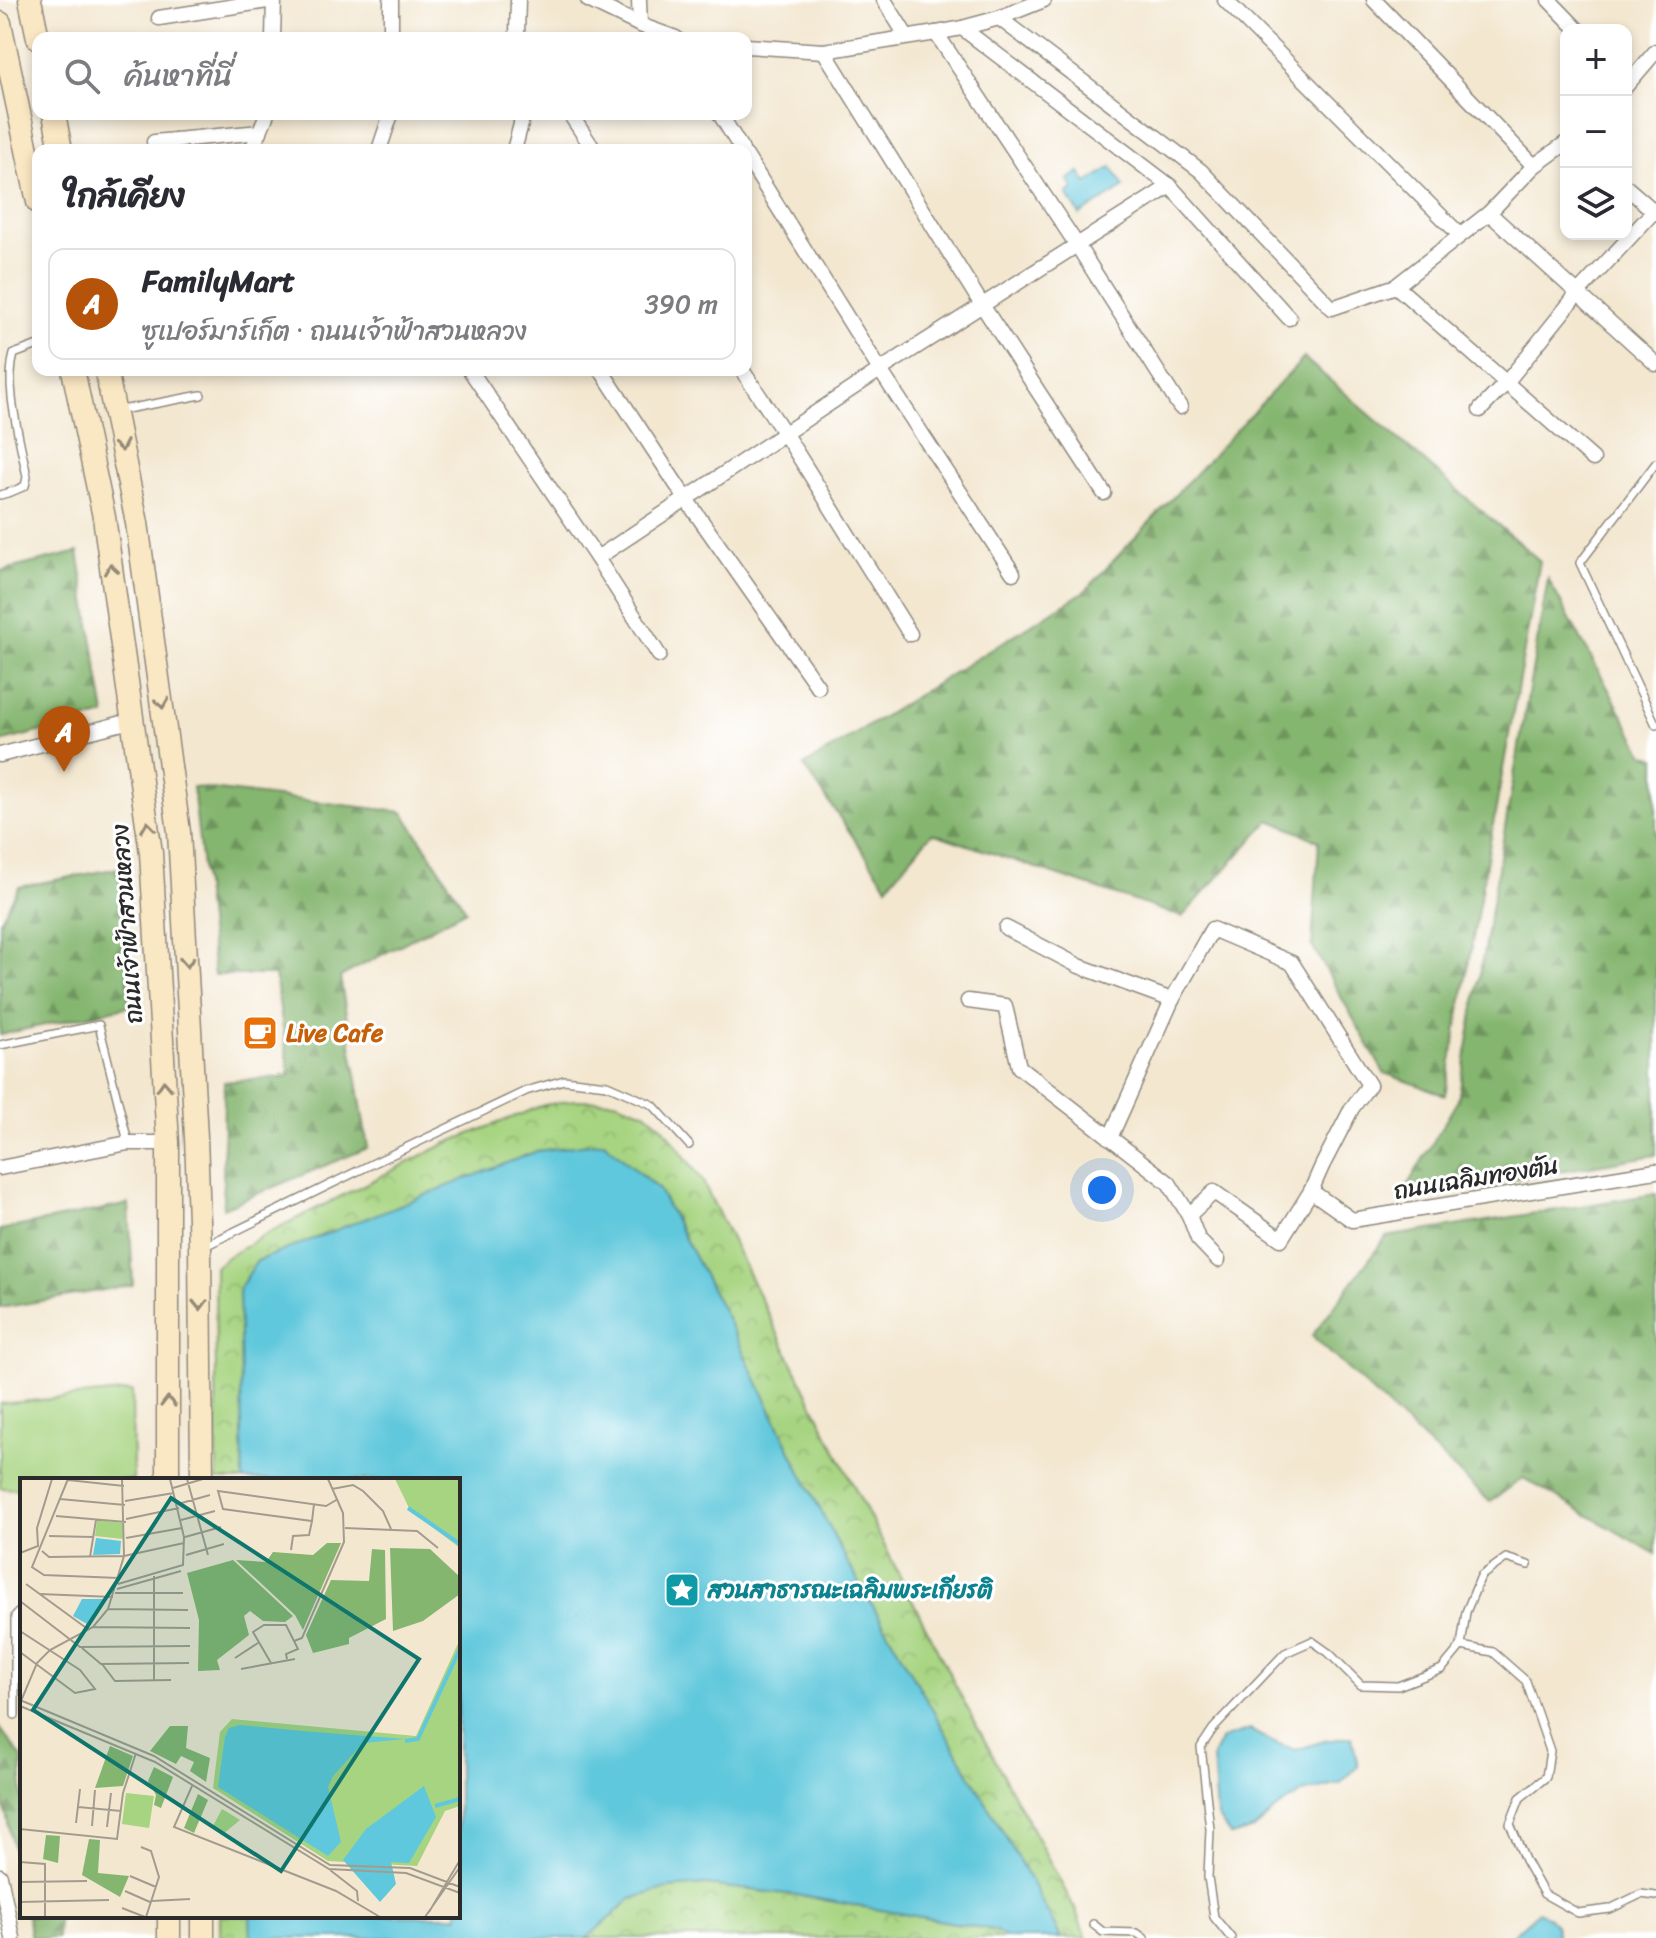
<!DOCTYPE html>
<html lang="th">
<meta charset="utf-8">
<style>
body{margin:0;font-family:Sriracha,"Playpen Sans Thai",sans-serif;background:#f7f7f7;color:#2b2b33}
.controls{position:absolute;right:24px;top:24px;display:grid;overflow:hidden;border-radius:16px;box-shadow:0 4px 12px #0003}
.controls button{width:72px;height:72px;display:grid;place-items:center;padding:0;border:0;border-bottom:2px solid #e1e1e2;background:#fff;color:#2b2b33;font:40px sans-serif}
.you{position:absolute;left:1102px;top:1190px;width:28px;height:28px;margin:-20px;border:6px solid #fff;border-radius:50%;background:#1a73e8;box-shadow:0 0 0 12px #1a73e833}
.badge{display:grid;place-items:center;width:52px;height:52px;border-radius:50%;background:#b45309;color:#fff;font-size:26px;font-weight:700}
.pin{position:absolute;translate:-50% -66px;filter:drop-shadow(0 2px 4px #0008)}
.pin::after{content:'';position:absolute;top:42px;width:28px;height:24px;background:inherit;clip-path:polygon(0 0,100% 0,50% 100%)}
.list{margin:0;padding:0;list-style:none}
h2{display:flex;justify-content:space-between;align-items:center;height:104px;margin:0;padding:0 32px;font-size:34px}
h2 small{font-size:26px;font-weight:400;color:#7c7c81}
.list li{display:grid;grid-template-columns:52px 1fr auto;gap:24px;align-items:center;box-sizing:border-box;height:112px;margin:0 16px 16px;padding:0 16px;border:2px solid #e1e1e2;border-radius:16px}
.list b{display:block;font-size:30px;white-space:nowrap}
.list p{margin:0;font-size:26px;white-space:nowrap;color:#7c7c81}
.list em{font-size:26px;font-style:normal;color:#7c7c81}
.icon{flex:none;width:44px;height:44px;fill:none;stroke:currentColor;stroke-width:2;stroke-linecap:round;stroke-linejoin:round}
.map{position:relative;flex:none;width:1656px;height:1938px;overflow:hidden}
.search{position:absolute;background:#fff;box-shadow:0 4px 12px #0003;left:32px;top:32px;width:720px;height:88px;display:flex;align-items:center;gap:20px;box-sizing:border-box;padding:0 28px;border-radius:16px;color:#7c7c81;font-size:30px}
.panel{position:absolute;background:#fff;box-shadow:0 4px 12px #0003;left:32px;top:144px;width:720px;height:232px;border-radius:16px}
.map>svg:first-child{display:block}
.green{fill:#a7d481;stroke:#698056;stroke-width:2}
.forest{fill:url(#forest-firs);stroke:#58704d;stroke-width:2}
.park{fill:url(#park-crowns);stroke:#698056;stroke-width:2}
.water{fill:#60c8dc;stroke:#467a84;stroke-width:2}
.lines{fill:none;stroke-linecap:round;stroke-linejoin:round}
.lane-casing{stroke:#8f897e;stroke-width:10}
.street-casing{stroke:#8f897e;stroke-width:17}
.secondary-casing{stroke:#8f897e;stroke-width:25}
.lane{stroke:#fff;stroke-width:7}
.street{stroke:#fff;stroke-width:14}
.secondary{stroke:#fae7c3;stroke-width:22}
.oneway{stroke:#928977}
.labels{text-anchor:middle;stroke-width:6;stroke-linejoin:round;paint-order:stroke}
.street-label{font-size:24px;fill:#2b2b2b;stroke:#fff}
.food-label{font-size:24px;font-weight:bold;fill:#c56008;stroke:#fff;text-anchor:start}
.culture-label{font-size:24px;font-weight:bold;fill:#0d838f;stroke:#fff;text-anchor:start}
.inset-river{fill:none;stroke:#60c8dc;stroke-width:4}
.inset-road{fill:none;stroke:#a39c8e;stroke-width:2}
.view{fill:#0f766e;fill-opacity:0.15;stroke:#0f766e;stroke-width:4}
.inset-edge{fill:none;stroke:#2b2b2b;stroke-width:4}
</style>
<div class="map">
<svg width="1656" height="1938" viewBox="0 0 1656 1938">
<defs>
<pattern id="forest-firs" width="22" height="20" patternUnits="userSpaceOnUse" patternTransform="scale(2)"><rect width="22" height="20" fill="#85b66f"/><path d="M5 1l3.5 6h-7zM16 11l3.5 6h-7z" fill="#6d945b"/></pattern>
<pattern id="park-crowns" width="20" height="18" patternUnits="userSpaceOnUse" patternTransform="scale(2)"><rect width="20" height="18" fill="#a7d481"/><path d="M2 6a3 3 0 1 1 6 0M12 15a3 3 0 1 1 6 0" fill="none" stroke="#90b670"/></pattern>
</defs>
<rect width="100%" height="100%" fill="#fff"/>
<filter id="ink" filterUnits="userSpaceOnUse"><feTurbulence type="fractalNoise" baseFrequency=".0125" numOctaves="2"/><feDisplacementMap in="SourceGraphic" scale="16" xChannelSelector="R" yChannelSelector="G"/><feConvolveMatrix kernelMatrix="1 2 1 2 8 2 1 2 1" color-interpolation-filters="sRGB"/></filter>
<filter id="wash" filterUnits="userSpaceOnUse"><feTurbulence type="fractalNoise" baseFrequency=".006" numOctaves="4" result="noise"/><feDisplacementMap in="SourceGraphic" scale="32" xChannelSelector="R" yChannelSelector="G"/><feGaussianBlur stdDeviation="1.8" result="paint"/><feColorMatrix in="noise" values="0 0 0 0 0 0 0 0 0 0 0 0 0 0 0 0 0 1.4 0 .05"/><feComposite in="paint" operator="in"/></filter>
<g filter="url(#wash)">
<rect width="100%" height="100%" fill="#f3e7d0"/>
<path class="green" d="M 132,1391 L 133,1480 L 22,1480 L 22,1489 L 0,1488 L 0,1404 Z"/>
<g class="forest">
<path d="M 1304,358 L 1540,561 L 1445,1095 L 1384,1073 L 1312,945 L 1319,841 L 1270,820 L 1182,917 L 932,833 L 887,886 L 804,766 L 1085,591 Z"/>
<path d="M 78,552 L 105,715 L 0,742 L 0,571 Z"/>
<path d="M 1548,579 L 1644,754 L 1656,758 L 1656,1155 L 1400,1198 L 1458,1100 Z"/>
<path d="M 193,787 L 403,812 L 466,910 L 340,977 L 368,1148 L 223,1208 L 224,1082 L 290,1076 L 275,975 L 214,975 Z"/>
<path d="M 119,868 L 130,1006 L 0,1035 L 0,921 L 19,887 Z"/>
<path d="M 1656,1194 L 1656,1554 L 1523,1478 L 1490,1502 L 1312,1336 L 1386,1237 Z"/>
<path d="M 129,1204 L 133,1285 L 0,1308 L 0,1230 Z"/>
<path d="M 0,1728 L 22,1758 L 22,1893 L 0,1783 Z"/>
<path d="M 27,1916 L 58,1916 L 57,1938 L 31,1938 Z"/>
</g>
<path class="park" d="M 575,1100 L 615,1101 L 645,1112 L 663,1127 L 702,1180 L 830,1439 L 963,1700 L 1075,1909 L 1086,1938 L 220,1938 L 220,1916 L 458,1916 L 458,1480 L 217,1480 L 215,1267 L 227,1257 L 266,1234 L 447,1143 L 544,1105 Z"/>
<g class="water">
<path d="M 1112,167 L 1124,187 L 1080,215 L 1067,194 L 1074,189 L 1068,180 L 1079,172 L 1087,183 Z"/>
<path d="M 604,1142 L 659,1190 L 726,1316 L 798,1466 L 843,1554 L 1031,1881 L 1061,1938 L 1007,1938 L 994,1930 L 796,1895 L 706,1885 L 668,1888 L 631,1899 L 587,1938 L 251,1938 L 250,1916 L 458,1916 L 458,1480 L 243,1480 L 239,1289 L 257,1261 L 537,1151 Z"/>
<path d="M 1250,1730 L 1270,1741 L 1296,1750 L 1324,1741 L 1352,1737 L 1358,1766 L 1340,1784 L 1302,1793 L 1276,1809 L 1254,1829 L 1231,1836 L 1217,1817 L 1213,1756 L 1222,1739 Z"/>
<path d="M 1538,1912 C 1550,1917 1558,1924 1557,1938 L 1509,1938 Z"/>
</g>
</g>
<g filter="url(#ink)">
<g class="lines">
<defs>
<g id="lane">
<path d="M 116,411 L 201,395"/>
<path d="M 1656,463 L 1580,563 L 1656,725"/>
<path d="M 0,495 L 11,492 L 25,486 L 27,477 C 21,442 4,388 14,354 L 38,345"/>
<path d="M 0,1045 L 99,1025 L 128,1142"/>
<path d="M 205,1246 L 376,1162 L 526,1091 L 564,1080 L 607,1085 L 653,1105 L 689,1145"/>
<path d="M 1461,1646 L 1466,1612 L 1481,1576 L 1506,1558 L 1528,1565"/>
<path d="M 15,1715 L 15,1616 L 22,1609"/>
<path d="M 1093,1924 L 1103,1932 L 1137,1933 L 1144,1938"/>
<path d="M 1231,1938 L 1214,1917 L 1208,1877 L 1210,1829 L 1201,1747 L 1213,1729 L 1285,1653 L 1312,1641 L 1329,1653 L 1361,1685 L 1398,1686 L 1442,1669 L 1461,1646 L 1493,1652 L 1526,1681 L 1550,1751 L 1546,1777 L 1520,1798 L 1510,1824 L 1525,1860 L 1544,1894 L 1578,1913 L 1610,1909 L 1641,1894 L 1656,1896"/>
</g>
<g id="street">
<path d="M 391,0 L 391,38"/>
<path d="M 518,0 L 517,34 L 519,38"/>
<path d="M 588,0 L 640,25 L 676,38"/>
<path d="M 639,0 L 640,25"/>
<path d="M 884,0 L 907,37"/>
<path d="M 1225,0 L 1460,235"/>
<path d="M 1374,0 L 1534,166"/>
<path d="M 1549,0 L 1578,30"/>
<path d="M 159,18 L 274,0"/>
<path d="M 999,18 L 1201,171 L 1332,308 L 1396,286 L 1489,213 L 1534,166 L 1566,143"/>
<path d="M 962,28 L 1170,186 L 1289,318"/>
<path d="M 936,33 L 1077,245 L 1180,407"/>
<path d="M 273,38 L 274,0"/>
<path d="M 746,46 L 824,51 L 936,33 L 962,28 L 999,18 L 1044,0"/>
<path d="M 824,51 L 982,305 L 1104,493"/>
<path d="M 1626,86 L 1656,51"/>
<path d="M 570,114 L 594,150"/>
<path d="M 720,114 L 742,150"/>
<path d="M 154,142 L 260,132"/>
<path d="M 252,150 L 267,114"/>
<path d="M 379,150 L 391,114"/>
<path d="M 514,150 L 521,124 L 521,114"/>
<path d="M 746,156 L 880,370 L 1013,573"/>
<path d="M 1626,187 L 1656,213"/>
<path d="M 1489,213 L 1656,364"/>
<path d="M 1396,286 L 1593,459"/>
<path d="M 470,370 L 597,558 L 659,655"/>
<path d="M 601,370 L 686,499 L 818,687"/>
<path d="M 742,370 L 785,434 L 910,634"/>
<path d="M 1480,410 L 1506,383 L 1578,293 L 1656,209"/>
<path d="M 597,558 L 880,370 L 1170,186"/>
<path d="M 0,755 L 134,720"/>
<path d="M 1006,928 L 1079,966 L 1172,1000"/>
<path d="M 968,1001 L 1005,1006 L 1019,1067 L 1169,1183 L 1189,1215 L 1198,1239 L 1218,1260"/>
<path d="M 1110,1138 L 1172,1000 L 1212,929 L 1292,963 L 1369,1085 L 1352,1108 L 1322,1166 L 1311,1191 L 1281,1239 L 1214,1192 L 1189,1215"/>
<path d="M 0,1168 L 128,1143 L 168,1143"/>
<path d="M 1311,1191 L 1352,1220 L 1656,1171"/>
<path d="M 0,1876 L 13,1938"/>
</g>
<g id="secondary">
<path d="M 30,0 L 38,38"/>
<path d="M 0,23 L 38,202"/>
<path d="M 54,114 L 61,150"/>
<path d="M 73,370 L 104,517 L 151,853 L 168,1143 L 168,1480"/>
<path d="M 106,370 L 137,523 L 179,832 L 196,1137 L 200,1248 L 202,1480"/>
<path d="M 169,1916 L 169,1938"/>
<path d="M 203,1938 L 203,1916"/>
</g>
</defs>
<use href="#lane" class="lane-casing"/>
<use href="#street" class="street-casing"/>
<use href="#secondary" class="secondary-casing"/>
<use href="#lane" class="lane"/>
<use href="#street" class="street"/>
<use href="#secondary" class="secondary"/>
</g>
<defs><path id="oneway-chevron" d="M-2-3.5L2.5 0L-2 3.5" fill="none" stroke-width="1.6" stroke-linecap="round" stroke-linejoin="round" transform="scale(2)"/></defs>
<g class="oneway">
<use href="#oneway-chevron" transform="translate(121 446) rotate(79)"/>
<use href="#oneway-chevron" transform="translate(111 569) rotate(-98)"/>
<use href="#oneway-chevron" transform="translate(162 703) rotate(82)"/>
<use href="#oneway-chevron" transform="translate(148 827) rotate(-97)"/>
<use href="#oneway-chevron" transform="translate(187 962) rotate(87)"/>
<use href="#oneway-chevron" transform="translate(164 1086) rotate(-93)"/>
<use href="#oneway-chevron" transform="translate(200 1305) rotate(89)"/>
<use href="#oneway-chevron" transform="translate(168 1402) rotate(-90)"/>
</g>
</g>
<defs>
<symbol id="cafe-square" viewBox="-11 -11 22 22"><rect x="-9" y="-9" width="18" height="18" rx="4" fill="#e8710a" stroke="#fff"/><path d="M-5.5-4.5H6V0H3Q3 3.5 0 3.5H-2.5Q-5.5 3.5-5.5 0ZM3-3.2v2h1.7v-2ZM-6 4.5H4V6H-6Z" fill="#fff"/></symbol>
<symbol id="sight-square" viewBox="-11 -11 22 22"><rect x="-9" y="-9" width="18" height="18" rx="4" fill="#0f9aa8" stroke="#fff"/><path d="M0-6L1.8-2.2L6-1.7L2.9 1.2L3.7 5.4L0 3.3L-3.7 5.4L-2.9 1.2L-6-1.7L-1.8-2.2Z" fill="#fff"/></symbol>
</defs>
<g fill-rule="evenodd">
<use href="#cafe-square" x="240" y="1013" width="40" height="40"/>
<use href="#sight-square" x="662" y="1570" width="40" height="40"/>
</g>
<g class="labels">
<g class="street-label">
<text transform="translate(127 924) rotate(-94)" y="8">ถนนเจ้าฟ้าสวนหลวง</text>
<text transform="translate(1476 1178) rotate(-9)" y="8">ถนนเฉลิมทองตัน</text>
</g>
<g class="food-label">
<text x="286" y="1041">Live Cafe</text>
</g>
<g class="culture-label">
<text x="708" y="1598">สวนสาธารณะเฉลิมพระเกียรติ</text>
</g>
</g>
<g transform="translate(20 1478)">
<rect width="440" height="440" fill="#f3e7d0"/>
<path d="M 106,315 L 134,318 L 129,350 L 102,346 ZM 202,331 L 220,342 L 203,356 L 192,350 Z" fill="#a7d481"/>
<path d="M 307,65 L 321,65 L 283,152 L 275,137 L 216,82 L 246,84 L 253,74 L 293,77 ZM 370,70 L 410,71 L 440,99 L 440,116 L 403,143 L 373,153 ZM 352,71 L 365,72 L 366,141 L 329,160 L 329,166 L 293,175 L 286,157 L 311,102 L 349,103 ZM 213,82 L 273,138 L 265,144 L 243,143 L 230,133 L 224,138 L 229,157 L 197,182 L 200,192 L 178,193 L 179,142 L 167,95 ZM 150,248 L 168,248 L 166,270 L 190,280 L 186,304 L 170,293 L 174,284 L 161,278 L 156,286 L 130,273 ZM 90,268 L 113,278 L 103,308 L 75,310 ZM 134,289 L 153,299 L 141,330 L 134,327 L 136,317 L 128,303 ZM 178,316 L 188,322 L 174,355 L 164,350 ZM 26,357 L 40,358 L 38,385 L 23,381 ZM 69,361 L 80,362 L 78,395 L 109,398 L 100,419 L 62,397 Z" fill="#85b66f"/>
<path d="M 375,1 L 440,1 L 440,70 L 390,32 ZM 77,42 L 104,45 L 103,61 L 75,58 ZM 440,161 L 440,328 L 425,333 L 397,388 L 308,383 L 193,310 L 200,254 L 212,241 L 396,258 Z" fill="#a7d481"/>
<path d="M 76,60 L 101,63 L 100,76 L 73,77 ZM 62,121 L 85,121 L 67,146 L 53,138 ZM 220,247 L 282,253 L 385,261 L 343,265 L 313,298 L 308,309 L 321,364 L 308,378 L 198,309 L 205,259 L 209,250 ZM 404,308 L 416,339 L 389,385 L 371,384 L 376,406 L 360,424 L 323,382 L 346,351 Z" fill="#60c8dc"/>
<path class="inset-river" d="M 388,30 L 440,66M 385,263 L 398,261 L 440,171M 415,328 L 440,321"/>
<path class="inset-road" d="M 48,1 L 12,89 L 24,97 L 99,100M 167,1 L 188,77M 48,2 L 104,8M 153,10 L 183,1M 312,11 L 333,7 L 343,13 L 363,33 L 371,51M 40,21 L 105,27M 105,23 L 154,15M 158,26 L 190,17M 294,26 L 292,43 L 203,31 L 198,13 L 306,28 L 318,21M 36,38 L 106,44M 106,41 L 159,30M 161,42 L 195,33M 325,50 L 397,53 L 418,70M 29,58 L 73,59M 165,59 L 201,49M 106,60 L 162,50M 271,72 L 273,58 L 289,57 L 292,43M 22,73 L 29,79 L 104,78 L 164,65M 0,75 L 18,68 L 17,50 L 32,1M 166,77 L 204,66M 70,79 L 76,42M 6,106 L 69,152M 98,106 L 163,87 L 164,59 L 150,1M 97,111 L 161,93M 95,115 L 163,115M 20,116 L 93,119M 0,123 L 60,169 L 170,168M 88,131 L 168,132M 73,149 L 170,150M 0,153 L 60,192 L 75,211 L 55,215 L 0,174M 274,163 L 282,160 L 324,64 L 323,35 L 308,1M 62,170 L 81,186 L 169,185M 215,180 L 238,165M 251,185 L 233,154 L 244,147 L 266,147 L 278,171 L 266,176 L 267,181M 82,186 L 95,203 L 151,202M 221,191 L 275,181M 134,202 L 134,98M 0,222 L 134,278 L 310,387 L 390,390 L 440,409M 1,223 L 17,185 L 30,172 L 73,149 L 88,131 L 104,78 L 102,1M 0,228 L 135,284 L 309,391 L 386,395 L 440,415M 172,308 L 154,349 L 316,413 L 360,439M 58,329 L 101,333M 56,345 L 60,311M 72,348 L 75,312M 87,349 L 91,315M 0,351 L 97,361 L 103,315 L 116,275M 121,369 L 131,373 L 139,399 L 126,439M 0,384 L 25,386 L 25,439M 310,392 L 337,413 L 338,423M 110,398 L 136,409M 0,404 L 67,403M 105,413 L 130,424M 132,423 L 170,421M 0,424 L 89,422M 102,430 L 125,439M 409,434 L 440,382M 166,439 L 212,439M 405,439 L 440,389"/>
<path class="view" d="M 151,20 L 399,181 L 261,393 L 13,232 Z"/>
<rect width="440" height="440" class="inset-edge"/>
</g>
</svg>
<div class="controls">
<button>+</button>
<button>−</button>
<button><svg class="icon" aria-label="layers" viewBox="0 0 24 24"><path d="M12 4l9 5-9 5-9-5zM3 14l9 5 9-5"/></svg></button>
</div>
<div class="you"></div>
<div class="pin badge" style="left:64px;top:772px">A</div>
<div class="search"><svg class="icon" aria-label="search" viewBox="0 0 24 24"><circle cx="10" cy="10" r="6"/><path d="M15 15l6 6"/></svg>ค้นหาที่นี่</div>
<section class="panel">
<h2>ใกล้เคียง<small></small></h2>
<ul class="list">
<li><span class="badge">A</span><div><b>FamilyMart</b><p>ซูเปอร์มาร์เก็ต · ถนนเจ้าฟ้าสวนหลวง</p></div><em>390 m</em></li>
</ul>
</section>
</div>
